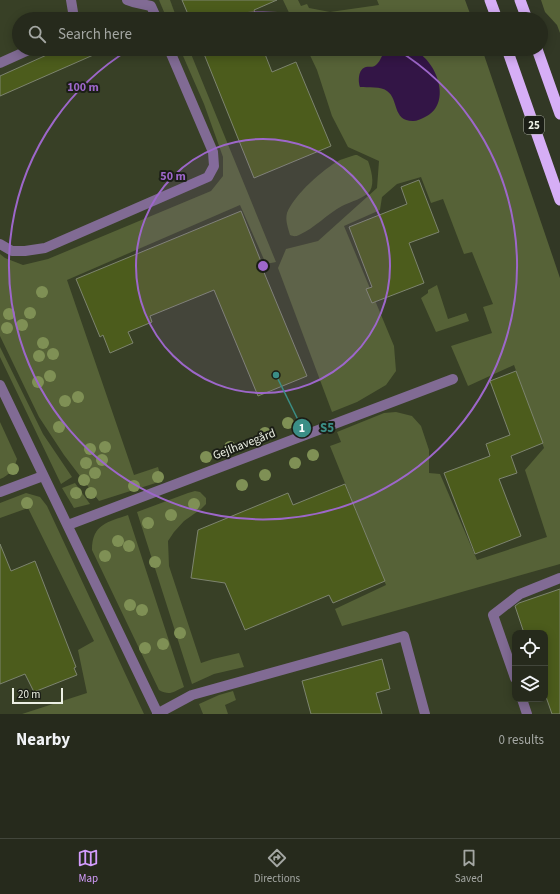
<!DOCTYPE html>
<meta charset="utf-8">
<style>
body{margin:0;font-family:"Source Sans 3",sans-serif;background:#2e3225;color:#f1f3f6}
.controls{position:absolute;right:12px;bottom:12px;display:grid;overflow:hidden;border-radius:8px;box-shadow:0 2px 10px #0003}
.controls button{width:36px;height:36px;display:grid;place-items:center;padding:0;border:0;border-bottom:1px solid #42463b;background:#262a1c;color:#f1f3f6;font:20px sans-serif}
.scale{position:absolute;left:12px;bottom:10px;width:51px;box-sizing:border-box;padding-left:4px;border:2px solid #ecf0e4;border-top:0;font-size:11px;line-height:14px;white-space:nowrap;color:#ecf0e4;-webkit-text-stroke:3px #1b1e16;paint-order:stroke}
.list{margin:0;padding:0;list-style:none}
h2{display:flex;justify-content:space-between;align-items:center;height:52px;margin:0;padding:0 16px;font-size:17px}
h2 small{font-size:13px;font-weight:400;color:#a4a7a3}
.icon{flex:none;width:22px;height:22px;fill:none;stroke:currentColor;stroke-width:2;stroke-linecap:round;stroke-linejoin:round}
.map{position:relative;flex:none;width:560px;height:714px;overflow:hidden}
.search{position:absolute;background:#262a1c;box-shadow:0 2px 10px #0003;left:12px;right:12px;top:12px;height:44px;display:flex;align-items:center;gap:10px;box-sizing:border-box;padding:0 14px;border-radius:22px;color:#a4a7a3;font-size:15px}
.sheet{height:124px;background:#262a1c}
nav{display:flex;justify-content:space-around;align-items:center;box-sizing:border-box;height:56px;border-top:1px solid #42463b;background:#262a1c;font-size:11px;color:#a4a7a3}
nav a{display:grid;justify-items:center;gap:2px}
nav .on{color:#d39cfc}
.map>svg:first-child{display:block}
.built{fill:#384026;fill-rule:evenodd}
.green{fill:#566237}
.water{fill:#331546}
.building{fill:#4c5c1c;stroke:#7d846f}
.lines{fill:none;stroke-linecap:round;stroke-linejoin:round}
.service{stroke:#816b94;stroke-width:10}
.minor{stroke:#816b94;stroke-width:10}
.trunk{stroke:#d6aef6;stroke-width:11}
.tree{fill:#7f9055}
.ring{fill:none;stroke:#9d67ca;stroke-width:2}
.labels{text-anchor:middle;stroke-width:4;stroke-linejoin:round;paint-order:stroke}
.shield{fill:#1b1e16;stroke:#adb1a6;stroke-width:1}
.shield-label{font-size:11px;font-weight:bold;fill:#ecf0e4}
.street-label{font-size:12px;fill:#ecf0e4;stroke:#1b1e16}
.centre{fill:#9d67ca;stroke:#1b1e16;stroke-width:2}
.ring-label{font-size:12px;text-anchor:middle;font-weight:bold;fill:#9d67ca;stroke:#1b1e16;stroke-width:4;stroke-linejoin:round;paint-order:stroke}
.leader{fill:none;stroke:#3b8e86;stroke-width:1.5}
.callout-dot{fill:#3b8e86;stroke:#1b1e16;stroke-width:1.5}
.mark-label{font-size:12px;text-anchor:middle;font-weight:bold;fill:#fff}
.callout-label{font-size:13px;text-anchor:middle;font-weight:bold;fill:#3b8e86;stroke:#1b1e16;stroke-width:4;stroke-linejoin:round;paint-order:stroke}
</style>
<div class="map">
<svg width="560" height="714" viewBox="0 0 560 714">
<rect width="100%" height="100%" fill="#323825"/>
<path class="built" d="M 0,0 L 417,0 L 424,19 L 19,19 L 19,49 L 434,49 L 560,399 L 560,714 L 0,714 ZM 515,633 L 545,633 L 545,699 L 515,699 Z"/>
<g class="green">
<path d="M 159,0 L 170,0 L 177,19 L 167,19 Z"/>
<path d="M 283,0 L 298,0 L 301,6 L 307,4 L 309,8 L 330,12 L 379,5 L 377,0 L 465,0 L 472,19 L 292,19 Z"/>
<path d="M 541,0 L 560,0 L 560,33 L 557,25 L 545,12 Z"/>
<path d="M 180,49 L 189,49 L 276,262 L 266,264 L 240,205 L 67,280 L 134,475 L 158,467 L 162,481 L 99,501 L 64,455 L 39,417 L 0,336 L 0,254 L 5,258 L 23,265 L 48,259 L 211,191 L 223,176 L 223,157 L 204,104 Z"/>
<path d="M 307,49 L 482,49 L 560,278 L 560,564 L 342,626 L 335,609 L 386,585 L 330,446 L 341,442 L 337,432 L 384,413 L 396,412 L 412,416 L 421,426 L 429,450 L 429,473 L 440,474 L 477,560 L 547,537 L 525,470 L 544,448 L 514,365 L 468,386 L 451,346 L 492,333 L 483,307 L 493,304 L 472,252 L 464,254 L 443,199 L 431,203 L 421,177 L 397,184 L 382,197 L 380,210 L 344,226 L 394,346 L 396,371 L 386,385 L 357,402 L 332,412 L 278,268 L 286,249 L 318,241 L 377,188 L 379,161 L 348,147 L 332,116 L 317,70 Z"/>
<path d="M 355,155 L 357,155 L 368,161 C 371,169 375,183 370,191 C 365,198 350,202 342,206 C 327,214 315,228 299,235 C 295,237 293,236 290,235 C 288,228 285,220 287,213 C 294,195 323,169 340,160 C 345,158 350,157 355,155 Z"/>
<path d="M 437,285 L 448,319 L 466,313 L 469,321 L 436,332 L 421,298 L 428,293 L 428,290 Z"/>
<path d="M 0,347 L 43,434 L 72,477 L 61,484 L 0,357 Z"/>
<path d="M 0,422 L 17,459 C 14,469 10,475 0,479 Z"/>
<path d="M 75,483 L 90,504 L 74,508 L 62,488 Z"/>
<path d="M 195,491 L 200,492 L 206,498 L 206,504 L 201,509 L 184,521 L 174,532 L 168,541 L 169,566 L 201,663 L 213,659 L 239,653 L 244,667 L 214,674 L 192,684 L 137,512 L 188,493 Z"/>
<path d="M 26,493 L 40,497 L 47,506 L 144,714 L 22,714 L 87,693 L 78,650 L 94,641 L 28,508 L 0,518 L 0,503 Z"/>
<path d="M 128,515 L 184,687 C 173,692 170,696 159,690 L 92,550 C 92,524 108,522 128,515 Z"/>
<path d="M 233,691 L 236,700 L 225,705 L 228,714 L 203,714 L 199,704 L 219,695 Z"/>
</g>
<path class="water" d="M 387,49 C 394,49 405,47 411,49 C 436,57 454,104 425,117 C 421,119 417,121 413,121 C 392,121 399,99 387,91 C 382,86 367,88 360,87 C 358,81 358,69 366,67 C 370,66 372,68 376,65 C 381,61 382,53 387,49 Z"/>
<g class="building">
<path d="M 182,0 L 277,0 L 254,10 L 258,19 L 190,19 Z"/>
<path d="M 60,49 L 107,49 L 0,96 L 0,76 Z"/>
<path d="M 202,49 L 263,49 L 272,72 L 296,62 L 331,146 L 254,178 Z"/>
<path d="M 419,180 L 439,232 L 409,243 L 424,283 L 372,303 L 366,289 L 372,287 L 349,227 L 407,204 L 401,187 Z"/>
<path d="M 241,211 L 264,269 L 263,270 L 307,376 L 258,396 L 214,290 L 150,316 L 152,322 L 128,332 L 133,343 L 110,353 L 103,335 L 100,337 L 76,279 Z"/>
<path d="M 516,371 L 543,443 L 511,456 L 517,473 L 499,479 L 521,536 L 475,554 L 444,473 L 490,456 L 486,444 L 510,435 L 490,381 Z"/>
<path d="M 345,484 L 385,581 L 333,603 L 329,595 L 245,630 L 225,583 L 191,578 L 198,530 L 288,493 L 293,505 Z"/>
<path d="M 0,544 L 11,571 L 35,561 L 76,667 L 74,668 L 77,675 L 34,692 L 25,674 L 0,684 Z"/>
<path d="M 560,589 L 560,714 L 552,714 L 545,694 L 545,633 L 524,633 L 515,606 L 519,603 Z"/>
<path d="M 382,659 L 390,689 L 376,693 L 382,714 L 311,714 L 302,681 Z"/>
</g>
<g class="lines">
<g class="service">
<path d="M 127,0 L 133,2 L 151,6 L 157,19"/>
<path d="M 71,19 L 73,12 L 71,0"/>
<path d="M 0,63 L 31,49"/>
<path d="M 0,244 L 12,251 L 25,251 L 45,248 L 208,177 L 214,166 L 213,152 L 169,49"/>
<path d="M 515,678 L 493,615 L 520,594 L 560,578"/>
<path d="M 522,699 L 527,714"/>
<path d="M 157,714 L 192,695 L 404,636 L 425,714"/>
</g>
<g class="minor">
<path d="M 0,385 L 158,714"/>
<path d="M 0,492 L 43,476"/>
<path d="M 68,525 L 453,379"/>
</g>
<g class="trunk">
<path d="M 490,0 L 497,19"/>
<path d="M 520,0 L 527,19"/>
<path d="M 507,49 L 560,200"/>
<path d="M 537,49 L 560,114"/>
</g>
</g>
<g class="tree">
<circle cx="42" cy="292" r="6"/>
<circle cx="30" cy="313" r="6"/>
<circle cx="9" cy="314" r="6"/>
<circle cx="22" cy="325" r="6"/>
<circle cx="7" cy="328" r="6"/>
<circle cx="43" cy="343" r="6"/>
<circle cx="53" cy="354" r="6"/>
<circle cx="39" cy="356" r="6"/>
<circle cx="50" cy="376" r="6"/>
<circle cx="38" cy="382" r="6"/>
<circle cx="78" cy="397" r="6"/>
<circle cx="65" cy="401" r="6"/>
<circle cx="288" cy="423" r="6"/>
<circle cx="59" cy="427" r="6"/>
<circle cx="265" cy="433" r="6"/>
<circle cx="105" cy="447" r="6"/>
<circle cx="230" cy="447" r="6"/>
<circle cx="90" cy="449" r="6"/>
<circle cx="313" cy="455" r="6"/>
<circle cx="206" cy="457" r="6"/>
<circle cx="102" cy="460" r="6"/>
<circle cx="86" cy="463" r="6"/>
<circle cx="295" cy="463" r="6"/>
<circle cx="13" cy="469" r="6"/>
<circle cx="95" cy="473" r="6"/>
<circle cx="265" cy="475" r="6"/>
<circle cx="158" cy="477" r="6"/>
<circle cx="84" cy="480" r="6"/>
<circle cx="242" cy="485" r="6"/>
<circle cx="134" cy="486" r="6"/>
<circle cx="76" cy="493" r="6"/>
<circle cx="91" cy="493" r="6"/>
<circle cx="27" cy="503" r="6"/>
<circle cx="194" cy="504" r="6"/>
<circle cx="171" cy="515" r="6"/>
<circle cx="148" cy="523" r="6"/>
<circle cx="118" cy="541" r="6"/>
<circle cx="129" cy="546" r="6"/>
<circle cx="105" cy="556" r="6"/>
<circle cx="155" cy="562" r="6"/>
<circle cx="130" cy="605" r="6"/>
<circle cx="142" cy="610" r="6"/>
<circle cx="180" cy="633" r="6"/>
<circle cx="163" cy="644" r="6"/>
<circle cx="145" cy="648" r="6"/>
</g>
<circle cx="263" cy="266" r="127" fill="#9d67ca" fill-opacity=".12"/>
<g class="ring">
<circle cx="263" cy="266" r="127"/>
<path d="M206 19A254 254 0 0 1 320 19M396 49A254 254 0 1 1 130 49"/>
</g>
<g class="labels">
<rect class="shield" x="524" y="116" width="20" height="18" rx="3"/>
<g class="shield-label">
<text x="534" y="129">25</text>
</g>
<g class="street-label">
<text transform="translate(244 444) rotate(-21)" y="4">Gejlhavegård</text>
</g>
</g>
<circle cx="263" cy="266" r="6" class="centre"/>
<g class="ring-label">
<text x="83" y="91">100 m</text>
<text x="173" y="180">50 m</text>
</g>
<path class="leader" d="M276 375L302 428"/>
<g class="callout-dot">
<circle cx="276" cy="375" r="4"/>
<circle cx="302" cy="428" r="10"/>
</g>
<g class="mark-label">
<text x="302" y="432">1</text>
</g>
<g class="callout-label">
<text x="327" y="432">S5</text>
</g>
</svg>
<div class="controls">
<button><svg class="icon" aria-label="locate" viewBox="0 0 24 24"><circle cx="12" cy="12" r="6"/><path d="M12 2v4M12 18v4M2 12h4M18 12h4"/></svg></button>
<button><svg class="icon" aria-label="layers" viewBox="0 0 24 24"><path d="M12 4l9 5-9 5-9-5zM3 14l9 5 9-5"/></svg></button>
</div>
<div class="scale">20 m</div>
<div class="search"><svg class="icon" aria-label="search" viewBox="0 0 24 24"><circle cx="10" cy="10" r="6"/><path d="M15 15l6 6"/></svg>Search here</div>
</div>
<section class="sheet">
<h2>Nearby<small>0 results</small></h2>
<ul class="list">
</ul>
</section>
<nav>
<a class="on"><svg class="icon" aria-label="map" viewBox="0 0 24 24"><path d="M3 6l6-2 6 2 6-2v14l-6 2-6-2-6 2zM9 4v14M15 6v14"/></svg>Map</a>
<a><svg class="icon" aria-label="directions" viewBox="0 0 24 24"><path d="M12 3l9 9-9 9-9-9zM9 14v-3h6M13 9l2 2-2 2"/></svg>Directions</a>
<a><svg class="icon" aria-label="saved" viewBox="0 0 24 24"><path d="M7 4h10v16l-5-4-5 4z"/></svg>Saved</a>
</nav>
